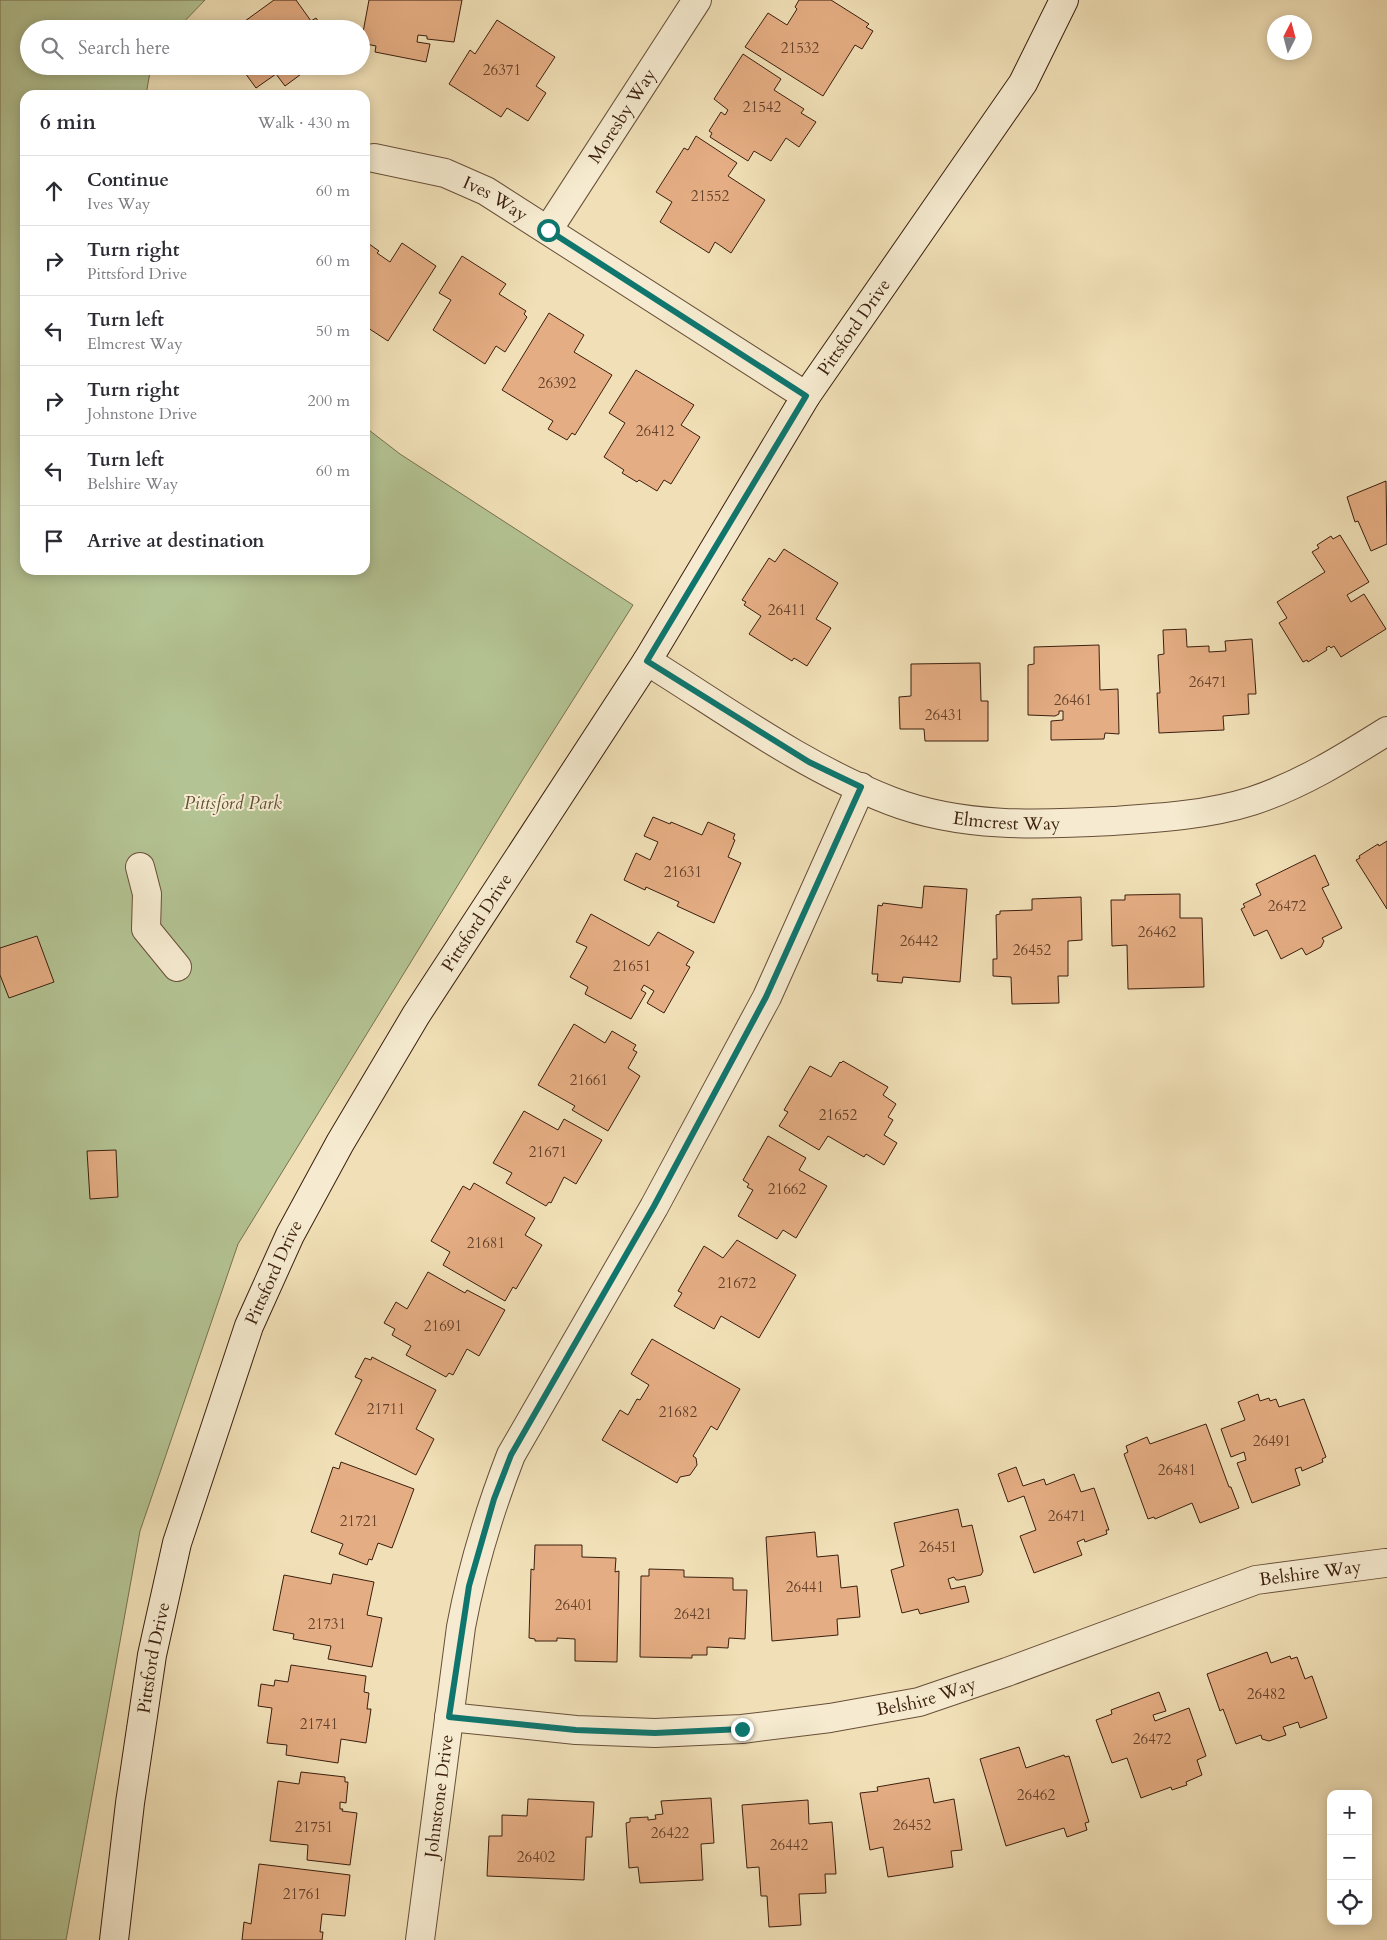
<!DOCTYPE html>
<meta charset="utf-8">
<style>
body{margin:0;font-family:Cardo,serif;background:#f2f2f3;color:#2b2b33}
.controls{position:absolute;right:15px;bottom:15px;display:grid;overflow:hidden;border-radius:10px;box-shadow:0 2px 12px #0003}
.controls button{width:45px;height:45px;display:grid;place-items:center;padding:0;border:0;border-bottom:1px solid #e1e1e2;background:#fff;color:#2b2b33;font:25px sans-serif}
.compass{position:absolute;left:1267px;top:15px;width:45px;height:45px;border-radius:50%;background:#fff;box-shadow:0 2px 12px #0003;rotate:6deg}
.stop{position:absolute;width:15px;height:15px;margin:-11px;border:4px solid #0f766e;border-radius:50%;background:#fff}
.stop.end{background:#0f766e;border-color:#fff;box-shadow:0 1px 5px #0008}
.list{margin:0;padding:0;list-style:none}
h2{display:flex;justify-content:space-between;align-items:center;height:65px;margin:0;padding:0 20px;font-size:21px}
h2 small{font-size:16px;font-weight:400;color:#7c7c81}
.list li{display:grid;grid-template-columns:32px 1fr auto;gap:15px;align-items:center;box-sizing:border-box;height:70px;padding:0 20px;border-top:1px solid #e1e1e2}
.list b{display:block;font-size:19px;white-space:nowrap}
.list p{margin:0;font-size:16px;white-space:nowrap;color:#7c7c81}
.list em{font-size:16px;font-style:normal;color:#7c7c81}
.icon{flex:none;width:28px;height:28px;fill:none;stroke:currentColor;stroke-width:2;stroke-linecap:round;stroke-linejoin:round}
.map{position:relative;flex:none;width:1387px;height:1940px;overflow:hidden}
.search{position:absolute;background:#fff;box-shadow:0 2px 12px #0003;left:20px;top:20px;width:350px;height:55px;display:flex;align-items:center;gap:12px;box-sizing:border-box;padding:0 18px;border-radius:28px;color:#7c7c81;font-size:19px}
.panel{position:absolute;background:#fff;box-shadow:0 2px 12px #0003;left:20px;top:90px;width:350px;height:485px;border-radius:15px}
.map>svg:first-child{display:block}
.green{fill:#b4c393;stroke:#787150}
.building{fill:#e5ad83;stroke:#3b1f0e}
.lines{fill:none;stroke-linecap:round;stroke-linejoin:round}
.street-casing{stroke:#684f38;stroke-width:30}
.secondary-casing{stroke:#3b1f0e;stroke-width:30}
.street{stroke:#f6ebd0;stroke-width:28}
.secondary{stroke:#f6ebd0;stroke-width:28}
.route{stroke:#0f766e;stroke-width:6}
.labels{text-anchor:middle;stroke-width:4;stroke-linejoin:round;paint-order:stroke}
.number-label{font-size:15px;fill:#66422b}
.street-label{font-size:18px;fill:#3b1f0e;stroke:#f6ebd0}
.park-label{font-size:18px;font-style:italic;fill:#5f5036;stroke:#f6ebd0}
</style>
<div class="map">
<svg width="1387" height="1940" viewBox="0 0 1387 1940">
<rect width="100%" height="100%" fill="#f1e0b7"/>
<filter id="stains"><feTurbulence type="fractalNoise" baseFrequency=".004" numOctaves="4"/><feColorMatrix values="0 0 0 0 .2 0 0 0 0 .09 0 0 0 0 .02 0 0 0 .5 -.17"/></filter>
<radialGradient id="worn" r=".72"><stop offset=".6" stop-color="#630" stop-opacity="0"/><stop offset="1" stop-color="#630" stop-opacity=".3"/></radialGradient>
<path class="green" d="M 0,0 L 205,0 L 177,29 L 29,29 L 29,66 L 151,66 L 146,95 L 25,95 L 25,570 L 365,570 L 365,427 L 400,454 L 633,605 L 523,779 L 238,1244 L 140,1531 L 66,1940 L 0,1940 Z"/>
<g class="building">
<path d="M 274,0 L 296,0 L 311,21 L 316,18 L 324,29 L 234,29 Z"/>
<path d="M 369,0 L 462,0 L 454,42 L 427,39 L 427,36 L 418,35 L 417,42 L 430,44 L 426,62 L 375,52 L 376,46 L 361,43 Z"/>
<path d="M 799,0 L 831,0 L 869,24 L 866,27 L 873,31 L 862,49 L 855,45 L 823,96 L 745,47 L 768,13 L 787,25 L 797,9 L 795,7 Z"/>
<path d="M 497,20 L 555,57 L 536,86 L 546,93 L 528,121 L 507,108 L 501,117 L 449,84 L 470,50 L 475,54 Z"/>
<path d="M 743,54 L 781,79 L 774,90 L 804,109 L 801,113 L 816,122 L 799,147 L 786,138 L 771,161 L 754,151 L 748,161 L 710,137 L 712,133 L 709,131 L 721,112 L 725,115 L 728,110 L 714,99 Z"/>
<path d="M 240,66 L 312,66 L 285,86 L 276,74 L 256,88 Z"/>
<path d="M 696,136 L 737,163 L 728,176 L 765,200 L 731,253 L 715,242 L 709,253 L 660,222 L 672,202 L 656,192 L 684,148 L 688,150 Z"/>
<path d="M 365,241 L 379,251 L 377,253 L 390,262 L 402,243 L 436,266 L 388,341 L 365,326 Z"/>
<path d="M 462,256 L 506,284 L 499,294 L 526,311 L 524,314 L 527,317 L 505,352 L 496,346 L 485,364 L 433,330 L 451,300 L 439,293 Z"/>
<path d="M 549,313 L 584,335 L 574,352 L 612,375 L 575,435 L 572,433 L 567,440 L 548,429 L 553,421 L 502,390 Z"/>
<path d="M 636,370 L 694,405 L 681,425 L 700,437 L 671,484 L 664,480 L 657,491 L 639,480 L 637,482 L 622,473 L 624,470 L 604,457 L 625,423 L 609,413 Z"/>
<path d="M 1386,481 L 1387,544 L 1371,551 L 1358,521 L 1355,522 L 1347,497 Z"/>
<path d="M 1340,535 L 1369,582 L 1347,595 L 1351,602 L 1364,594 L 1386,629 L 1341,657 L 1334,646 L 1331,648 L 1329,646 L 1326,648 L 1327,650 L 1308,662 L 1307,660 L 1303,662 L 1279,623 L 1287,618 L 1277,602 L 1325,572 L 1312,552 L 1319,548 L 1317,545 L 1331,536 L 1333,539 Z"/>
<path d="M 784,549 L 838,583 L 816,619 L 831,628 L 807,666 L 794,658 L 792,661 L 749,634 L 761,616 L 744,605 L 746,602 L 742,600 L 769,558 L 775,562 Z"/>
<path d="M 1186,629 L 1187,647 L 1209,646 L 1209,652 L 1226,651 L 1225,641 L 1252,639 L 1256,694 L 1248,694 L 1249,714 L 1223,716 L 1224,730 L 1159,733 L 1157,693 L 1160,693 L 1158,655 L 1164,654 L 1163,630 Z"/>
<path d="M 1099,645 L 1100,690 L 1118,689 L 1119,734 L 1105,733 L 1104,739 L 1051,740 L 1051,721 L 1063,720 L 1063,711 L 1059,711 L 1059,714 L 1055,716 L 1028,715 L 1028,665 L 1034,664 L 1034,647 Z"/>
<path d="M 980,663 L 981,701 L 988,701 L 988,741 L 925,741 L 924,729 L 900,729 L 899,697 L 911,696 L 911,664 Z"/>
<path d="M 653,817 L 670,824 L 671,822 L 702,835 L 708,822 L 735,834 L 733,839 L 735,840 L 728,857 L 741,863 L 714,923 L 677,906 L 679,902 L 646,887 L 645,890 L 624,880 L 636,853 L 650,860 L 658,842 L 644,836 Z"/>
<path d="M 1387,841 L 1387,909 L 1356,860 L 1360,858 L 1359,856 L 1378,844 L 1379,846 Z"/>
<path d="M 1315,855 L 1329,885 L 1322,888 L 1342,928 L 1322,938 L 1324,941 L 1321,947 L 1306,955 L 1302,948 L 1281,959 L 1267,930 L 1254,936 L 1241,909 L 1245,907 L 1243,904 L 1261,895 L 1256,884 Z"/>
<path d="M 924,886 L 967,889 L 960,982 L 903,977 L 902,983 L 877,981 L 878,974 L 872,974 L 878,905 L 882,906 L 883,903 L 922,908 Z"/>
<path d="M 1180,894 L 1180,918 L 1202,918 L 1204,987 L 1128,989 L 1127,945 L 1112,946 L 1111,900 L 1125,900 L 1125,895 Z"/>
<path d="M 1081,897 L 1082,940 L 1068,941 L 1068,976 L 1058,976 L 1059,1003 L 1012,1004 L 1011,977 L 993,976 L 993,959 L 997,959 L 996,915 L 1000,914 L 1000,911 L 1032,910 L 1032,899 Z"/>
<path d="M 591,914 L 649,946 L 658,932 L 694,952 L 686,965 L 690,967 L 664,1013 L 647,1003 L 654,991 L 644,985 L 641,990 L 646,993 L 631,1019 L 585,994 L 588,987 L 570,977 L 587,947 L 576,942 Z"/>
<path d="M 37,936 L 54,982 L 9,998 L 0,975 L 0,948 Z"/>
<path d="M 574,1024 L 605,1043 L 612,1031 L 636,1045 L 633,1050 L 637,1052 L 628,1068 L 640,1076 L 608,1131 L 572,1110 L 575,1106 L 538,1085 Z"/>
<path d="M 843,1061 L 888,1087 L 883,1095 L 896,1104 L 888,1117 L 893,1120 L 884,1135 L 897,1143 L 884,1165 L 866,1154 L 864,1157 L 828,1136 L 819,1150 L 779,1126 L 788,1112 L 784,1110 L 810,1066 L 831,1077 L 840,1062 L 841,1063 Z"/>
<path d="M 524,1111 L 558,1130 L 564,1119 L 602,1140 L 576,1184 L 564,1177 L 551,1203 L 549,1202 L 546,1206 L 506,1183 L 512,1173 L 493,1163 Z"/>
<path d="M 768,1136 L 806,1158 L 799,1170 L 827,1186 L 796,1238 L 783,1230 L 777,1239 L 738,1216 L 753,1190 L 747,1187 L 749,1184 L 743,1180 Z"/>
<path d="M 116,1150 L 118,1197 L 90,1199 L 87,1151 Z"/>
<path d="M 474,1183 L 535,1218 L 525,1235 L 542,1245 L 516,1289 L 513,1287 L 505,1301 L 443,1265 L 450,1252 L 431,1241 L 463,1186 L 470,1190 Z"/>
<path d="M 737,1240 L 796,1275 L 759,1338 L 721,1316 L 714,1329 L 674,1306 L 682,1293 L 678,1291 L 704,1246 L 723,1258 Z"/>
<path d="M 428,1272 L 465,1293 L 467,1290 L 505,1310 L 479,1356 L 467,1349 L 453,1375 L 449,1373 L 446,1377 L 406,1355 L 411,1346 L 392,1335 L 395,1329 L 384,1323 L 396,1302 L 407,1309 Z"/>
<path d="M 652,1339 L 740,1389 L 717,1430 L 711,1426 L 693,1456 L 696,1458 L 697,1465 L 690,1475 L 680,1477 L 677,1483 L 602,1440 L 620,1410 L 628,1415 L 637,1399 L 640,1400 L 649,1385 L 631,1374 Z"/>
<path d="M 372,1357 L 436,1390 L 416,1429 L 434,1439 L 416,1475 L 335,1434 L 362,1380 L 355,1377 L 365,1358 L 371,1360 Z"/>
<path d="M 1258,1394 L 1260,1401 L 1269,1398 L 1270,1401 L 1276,1399 L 1279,1407 L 1304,1399 L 1326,1457 L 1322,1459 L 1323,1462 L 1302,1471 L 1301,1467 L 1295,1469 L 1300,1485 L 1252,1503 L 1237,1463 L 1246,1460 L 1244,1452 L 1231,1457 L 1221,1429 L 1245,1420 L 1238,1402 Z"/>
<path d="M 1206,1424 L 1229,1487 L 1231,1487 L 1239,1508 L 1200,1523 L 1192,1503 L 1155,1519 L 1154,1517 L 1148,1519 L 1124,1454 L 1128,1452 L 1126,1446 L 1147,1437 L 1150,1444 Z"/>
<path d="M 341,1462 L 414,1489 L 392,1548 L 378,1543 L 372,1560 L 369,1559 L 367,1565 L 339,1554 L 343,1544 L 311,1532 L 333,1467 L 339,1469 Z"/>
<path d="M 1016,1467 L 1023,1486 L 1044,1479 L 1046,1485 L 1074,1474 L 1081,1492 L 1094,1488 L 1109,1530 L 1106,1530 L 1107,1534 L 1085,1542 L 1084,1539 L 1077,1542 L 1082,1555 L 1034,1573 L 1020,1536 L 1036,1530 L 1024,1496 L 1008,1502 L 998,1474 Z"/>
<path d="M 958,1509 L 962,1527 L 972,1525 L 983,1571 L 981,1575 L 959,1580 L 956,1580 L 954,1577 L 948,1579 L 951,1589 L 965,1586 L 969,1602 L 920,1614 L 918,1609 L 902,1613 L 891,1570 L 904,1566 L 894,1523 Z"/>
<path d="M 815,1532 L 817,1557 L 838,1555 L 841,1588 L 857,1586 L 860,1617 L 837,1619 L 838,1635 L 772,1641 L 766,1537 Z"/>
<path d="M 535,1545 L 582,1545 L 582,1557 L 616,1558 L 615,1572 L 619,1571 L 617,1662 L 575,1661 L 575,1639 L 557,1638 L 557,1641 L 535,1641 L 535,1639 L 529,1638 L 531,1569 L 534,1570 Z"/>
<path d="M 649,1569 L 684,1570 L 684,1577 L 733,1578 L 733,1590 L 747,1590 L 745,1639 L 729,1638 L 728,1648 L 707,1647 L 707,1655 L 692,1655 L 692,1658 L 640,1657 L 641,1576 L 649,1576 Z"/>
<path d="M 333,1574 L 374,1582 L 367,1615 L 382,1618 L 372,1667 L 328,1659 L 331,1646 L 293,1639 L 294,1634 L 273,1630 L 284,1575 L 331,1584 Z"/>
<path d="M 1267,1652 L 1271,1663 L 1290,1656 L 1291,1659 L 1297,1657 L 1305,1679 L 1312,1676 L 1327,1718 L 1300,1728 L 1298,1722 L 1283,1727 L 1286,1735 L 1269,1741 L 1262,1739 L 1261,1735 L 1236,1744 L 1223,1709 L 1220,1711 L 1207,1674 Z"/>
<path d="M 291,1665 L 366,1676 L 364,1692 L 369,1693 L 367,1709 L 371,1709 L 366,1743 L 341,1739 L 338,1763 L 286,1755 L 287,1745 L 267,1743 L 272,1708 L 258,1706 L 261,1684 L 274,1686 L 275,1680 L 288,1682 Z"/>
<path d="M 1159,1692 L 1166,1711 L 1153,1715 L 1155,1721 L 1189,1708 L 1206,1756 L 1197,1760 L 1202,1775 L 1186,1782 L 1187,1785 L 1172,1790 L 1171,1787 L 1141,1798 L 1127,1758 L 1112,1763 L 1096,1720 L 1112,1714 L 1111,1710 Z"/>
<path d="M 1019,1747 L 1026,1768 L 1064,1755 L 1065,1757 L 1069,1756 L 1089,1822 L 1085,1823 L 1087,1830 L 1067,1837 L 1064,1828 L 1006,1846 L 980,1759 Z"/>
<path d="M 301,1772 L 345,1777 L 345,1782 L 348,1782 L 346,1803 L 340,1802 L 340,1809 L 343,1809 L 342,1811 L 357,1813 L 350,1865 L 307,1860 L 308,1845 L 270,1841 L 278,1781 L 299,1784 Z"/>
<path d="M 929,1778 L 934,1803 L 954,1799 L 962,1850 L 951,1851 L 953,1867 L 888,1877 L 883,1847 L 870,1850 L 860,1793 L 878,1791 L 877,1787 Z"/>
<path d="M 711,1798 L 714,1843 L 701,1844 L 703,1880 L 640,1883 L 638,1867 L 629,1868 L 626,1823 L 630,1822 L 630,1818 L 648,1817 L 648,1820 L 656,1819 L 655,1815 L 663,1814 L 661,1801 Z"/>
<path d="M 528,1799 L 594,1802 L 592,1837 L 586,1837 L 584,1880 L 487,1876 L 489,1836 L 502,1836 L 502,1815 L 527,1816 Z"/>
<path d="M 808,1800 L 809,1824 L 832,1822 L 836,1874 L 825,1874 L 826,1893 L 799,1894 L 801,1925 L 769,1927 L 767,1896 L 761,1896 L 759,1867 L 747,1868 L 742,1805 Z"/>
<path d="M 259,1864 L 350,1875 L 345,1916 L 322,1914 L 320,1932 L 323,1932 L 322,1940 L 242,1940 L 244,1922 L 251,1924 Z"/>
</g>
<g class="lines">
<defs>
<g id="street">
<path id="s1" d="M 374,158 L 445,173 L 486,191 L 806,396"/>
<path id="s2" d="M 548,230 L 697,0"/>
<path id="s3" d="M 647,661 C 726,710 803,767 891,801 C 961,828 1039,825 1113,821 C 1159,818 1208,815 1252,801 C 1301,785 1344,758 1387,731"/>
<path d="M 140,867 L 147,894 L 146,929 L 177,967"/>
<path id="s4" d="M 449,1717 L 576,1730 L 655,1733 L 742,1729 L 830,1718 L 919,1702 L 1007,1672 L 1256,1580 L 1385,1563"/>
<path id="s5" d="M 420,1940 L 461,1627 C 472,1568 489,1512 511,1455 L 654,1207 L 767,997 L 861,787"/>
</g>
<g id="secondary">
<path id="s6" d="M 114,1940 L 130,1803 L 152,1655 L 177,1543 L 249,1326 L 290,1235 L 340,1143 L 416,1015 L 647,661 L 806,396 L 1023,83 L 1064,0"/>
</g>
</defs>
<use href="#street" class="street-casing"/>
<use href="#secondary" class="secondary-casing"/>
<use href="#street" class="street"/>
<use href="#secondary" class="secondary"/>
</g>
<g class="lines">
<path class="route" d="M 548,230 L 806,396 L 647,661 L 809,762 L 861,787 L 766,997 L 654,1206 L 511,1455 L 494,1499 L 469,1586 L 449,1717 L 576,1730 L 655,1733 L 742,1729"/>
</g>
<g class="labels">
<g class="number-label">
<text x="800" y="53">21532</text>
<text x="502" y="75">26371</text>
<text x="762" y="112">21542</text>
<text x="710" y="201">21552</text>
<text x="557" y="388">26392</text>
<text x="655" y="436">26412</text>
<text x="787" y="615">26411</text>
<text x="1208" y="687">26471</text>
<text x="1073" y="705">26461</text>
<text x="944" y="720">26431</text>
<text x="683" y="877">21631</text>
<text x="1287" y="911">26472</text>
<text x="1157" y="937">26462</text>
<text x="919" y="946">26442</text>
<text x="1032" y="955">26452</text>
<text x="632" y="971">21651</text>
<text x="589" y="1085">21661</text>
<text x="838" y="1120">21652</text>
<text x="548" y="1157">21671</text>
<text x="787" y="1194">21662</text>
<text x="486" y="1248">21681</text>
<text x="737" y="1288">21672</text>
<text x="443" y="1331">21691</text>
<text x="386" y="1414">21711</text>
<text x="678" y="1417">21682</text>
<text x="1272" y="1446">26491</text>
<text x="1177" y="1475">26481</text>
<text x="1067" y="1521">26471</text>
<text x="359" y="1526">21721</text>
<text x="938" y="1552">26451</text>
<text x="805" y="1592">26441</text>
<text x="574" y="1610">26401</text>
<text x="693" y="1619">26421</text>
<text x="327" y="1629">21731</text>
<text x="1266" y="1699">26482</text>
<text x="319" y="1729">21741</text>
<text x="1152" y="1744">26472</text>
<text x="1036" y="1800">26462</text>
<text x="912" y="1830">26452</text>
<text x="314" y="1832">21751</text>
<text x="670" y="1838">26422</text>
<text x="789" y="1850">26442</text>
<text x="536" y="1862">26402</text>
<text x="302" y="1899">21761</text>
</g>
<g class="street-label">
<text dy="6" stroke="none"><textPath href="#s2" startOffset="136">Moresby Way</textPath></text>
<text dy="6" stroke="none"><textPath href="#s1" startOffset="129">Ives Way</textPath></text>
<text dy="6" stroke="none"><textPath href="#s6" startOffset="1800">Pittsford Drive</textPath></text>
<text dy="6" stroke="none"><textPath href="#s3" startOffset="400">Elmcrest Way</textPath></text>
<text dy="6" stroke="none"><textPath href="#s6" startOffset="1095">Pittsford Drive</textPath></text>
<text dy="6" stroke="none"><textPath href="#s6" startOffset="690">Pittsford Drive</textPath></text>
<text dy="6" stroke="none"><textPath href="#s4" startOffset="886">Belshire Way</textPath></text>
<text dy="6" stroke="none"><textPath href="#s6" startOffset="285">Pittsford Drive</textPath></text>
<text dy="6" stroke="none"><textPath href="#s4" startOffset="481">Belshire Way</textPath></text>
<text dy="6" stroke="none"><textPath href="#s5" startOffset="145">Johnstone Drive</textPath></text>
</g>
<g class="park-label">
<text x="233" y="809">Pittsford Park</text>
</g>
</g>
<rect width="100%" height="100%" filter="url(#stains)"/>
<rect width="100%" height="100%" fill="url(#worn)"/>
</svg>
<div class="controls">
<button>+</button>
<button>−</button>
<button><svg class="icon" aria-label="locate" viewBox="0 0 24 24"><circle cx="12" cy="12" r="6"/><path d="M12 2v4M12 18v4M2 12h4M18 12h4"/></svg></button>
</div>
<svg class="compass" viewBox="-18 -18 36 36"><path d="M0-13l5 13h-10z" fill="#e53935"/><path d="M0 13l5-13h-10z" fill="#7c7c81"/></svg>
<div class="stop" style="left:548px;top:230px"></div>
<div class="stop end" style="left:742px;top:1729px"></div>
<div class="search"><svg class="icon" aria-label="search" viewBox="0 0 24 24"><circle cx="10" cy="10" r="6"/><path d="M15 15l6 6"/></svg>Search here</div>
<section class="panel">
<h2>6 min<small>Walk · 430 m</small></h2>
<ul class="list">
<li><svg class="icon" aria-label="ahead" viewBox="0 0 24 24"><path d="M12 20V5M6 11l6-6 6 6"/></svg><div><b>Continue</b><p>Ives Way</p></div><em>60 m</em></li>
<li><svg class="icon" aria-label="right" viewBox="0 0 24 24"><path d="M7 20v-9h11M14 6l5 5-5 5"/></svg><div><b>Turn right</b><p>Pittsford Drive</p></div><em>60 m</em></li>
<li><svg class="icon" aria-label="left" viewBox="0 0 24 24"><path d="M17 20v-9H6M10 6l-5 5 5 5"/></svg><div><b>Turn left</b><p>Elmcrest Way</p></div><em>50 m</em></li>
<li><svg class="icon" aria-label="right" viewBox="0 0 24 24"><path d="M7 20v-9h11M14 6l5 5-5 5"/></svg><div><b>Turn right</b><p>Johnstone Drive</p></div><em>200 m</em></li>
<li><svg class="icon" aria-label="left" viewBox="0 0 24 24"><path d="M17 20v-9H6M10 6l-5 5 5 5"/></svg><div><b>Turn left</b><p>Belshire Way</p></div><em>60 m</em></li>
<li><svg class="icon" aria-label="arrive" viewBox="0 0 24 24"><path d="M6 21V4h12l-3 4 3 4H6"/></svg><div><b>Arrive at destination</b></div></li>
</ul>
</section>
</div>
